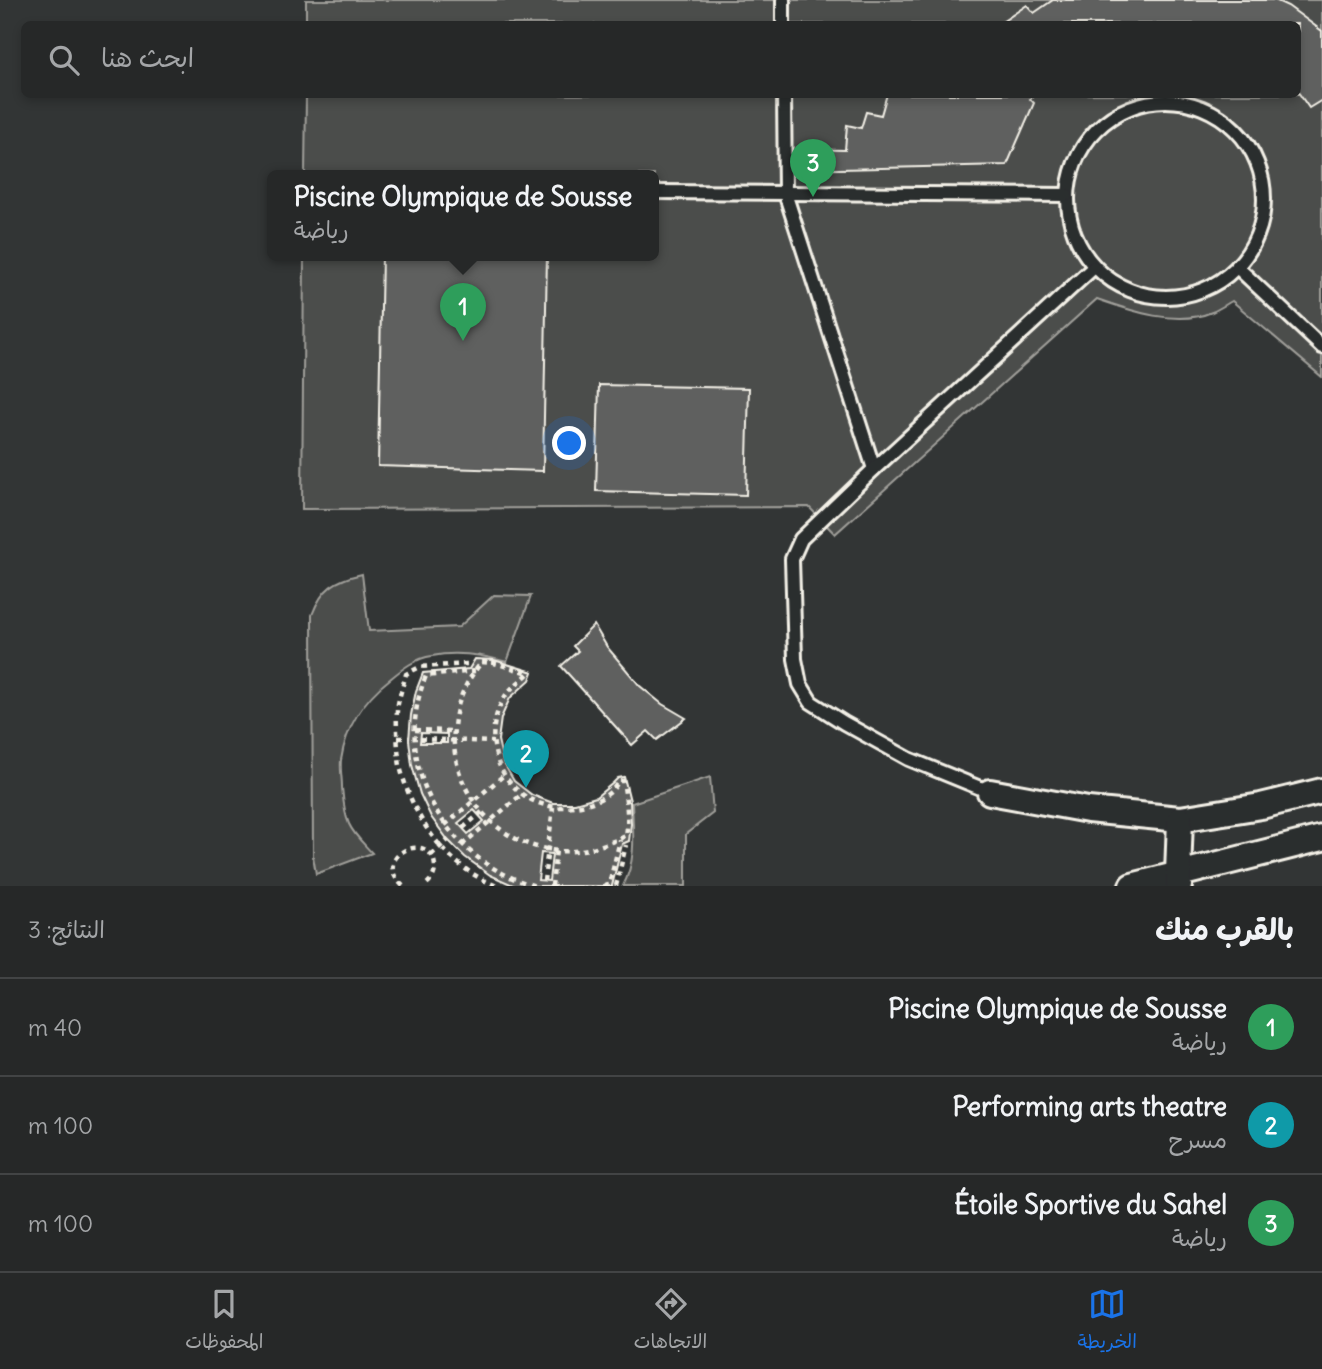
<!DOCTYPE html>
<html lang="ar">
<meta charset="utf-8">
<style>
body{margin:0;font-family:Delius,"Playpen Sans Arabic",sans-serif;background:#2e3030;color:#f1f3f6;direction:rtl}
.you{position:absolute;left:570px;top:444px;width:24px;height:24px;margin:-18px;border:5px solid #fff;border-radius:50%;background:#1a73e8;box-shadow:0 0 0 10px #1a73e833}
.badge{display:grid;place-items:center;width:46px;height:46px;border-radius:50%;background:#1a73e8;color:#fff;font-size:23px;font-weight:700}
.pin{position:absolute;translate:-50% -58px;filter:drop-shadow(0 2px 4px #0008)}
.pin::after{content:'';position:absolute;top:37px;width:24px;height:21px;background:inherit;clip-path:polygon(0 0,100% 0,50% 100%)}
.popup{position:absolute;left:267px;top:170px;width:392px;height:91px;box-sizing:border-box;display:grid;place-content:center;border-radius:10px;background:#262828;filter:drop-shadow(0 2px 5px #0005);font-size:23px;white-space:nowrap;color:#a4a6a8}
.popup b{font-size:26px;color:#f1f3f6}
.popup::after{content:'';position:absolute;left:50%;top:100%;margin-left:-14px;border:14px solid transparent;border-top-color:#262828}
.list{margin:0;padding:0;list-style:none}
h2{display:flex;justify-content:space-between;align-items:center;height:91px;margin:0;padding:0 28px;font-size:30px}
h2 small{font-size:23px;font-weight:400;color:#a4a6a8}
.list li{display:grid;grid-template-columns:46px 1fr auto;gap:21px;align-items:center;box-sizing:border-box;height:98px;padding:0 28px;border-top:2px solid #424445}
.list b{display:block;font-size:26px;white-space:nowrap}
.list p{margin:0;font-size:23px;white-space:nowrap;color:#a4a6a8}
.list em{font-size:23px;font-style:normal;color:#a4a6a8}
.icon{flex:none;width:38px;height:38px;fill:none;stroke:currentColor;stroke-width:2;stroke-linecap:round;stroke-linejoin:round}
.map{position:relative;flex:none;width:1322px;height:886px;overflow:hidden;direction:ltr}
.search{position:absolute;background:#262828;box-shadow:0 4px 10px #0003;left:21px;right:21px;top:21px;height:77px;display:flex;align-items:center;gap:18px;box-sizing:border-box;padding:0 24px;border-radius:10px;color:#a4a6a8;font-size:26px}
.sheet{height:385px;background:#262828}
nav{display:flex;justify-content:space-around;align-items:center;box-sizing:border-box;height:98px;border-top:2px solid #424445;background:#262828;font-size:19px;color:#a4a6a8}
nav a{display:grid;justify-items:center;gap:4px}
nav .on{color:#1a73e8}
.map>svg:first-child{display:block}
.green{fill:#4b4d4c;stroke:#a09f9a;stroke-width:2}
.building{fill:#5f605f;stroke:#f4f1e8;stroke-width:2;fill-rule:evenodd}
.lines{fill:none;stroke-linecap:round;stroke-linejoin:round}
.lane-casing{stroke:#f4f1e8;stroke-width:18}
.street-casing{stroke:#f4f1e8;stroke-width:30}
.path{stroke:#f4f1e8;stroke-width:4.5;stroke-dasharray:5 5;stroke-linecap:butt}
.lane{stroke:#2a2d2e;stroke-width:12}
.street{stroke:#2a2d2e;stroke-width:24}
</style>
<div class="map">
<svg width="1322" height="886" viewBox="0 0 1322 886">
<rect width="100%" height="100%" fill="#323535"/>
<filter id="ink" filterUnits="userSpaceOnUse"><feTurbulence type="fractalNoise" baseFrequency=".0143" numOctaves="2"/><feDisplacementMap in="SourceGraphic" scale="14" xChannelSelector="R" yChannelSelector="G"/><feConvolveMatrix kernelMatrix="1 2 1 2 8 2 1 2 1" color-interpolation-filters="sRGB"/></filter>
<g filter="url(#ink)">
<g class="green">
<path d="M 306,0 L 1322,0 L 1322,377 L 1232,301 C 1225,305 1219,309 1212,312 C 1177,327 1131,311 1097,299 L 835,534 L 809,507 L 302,509 L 304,255 L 654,255 L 654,175 L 305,175 L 306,95 L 1298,94 L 1298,24 L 306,24 Z"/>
<path d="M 362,574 L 369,631 L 459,627 L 494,595 L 531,596 L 507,662 C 483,655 456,651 432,656 C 416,658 402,669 390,679 C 364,699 346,727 341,760 C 340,769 342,778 342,787 C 343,798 344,813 349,824 C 354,835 364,844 372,853 L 316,874 L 313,856 L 312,615 C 322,588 335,580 362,574 Z"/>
<path d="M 710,777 L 713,813 L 686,834 L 686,886 L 623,886 C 637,860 633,831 632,803 Z"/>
</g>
<g class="building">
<path d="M 1053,0 L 1275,0 L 1288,6 L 1322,31 L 1322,100 L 1309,108 L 1298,92 L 1298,24 L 999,24 L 1027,5 L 1034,13 Z"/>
<path d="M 887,94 L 1038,94 L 1033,95 L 1030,99 L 1034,103 L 1007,165 L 798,170 L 798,149 L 845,150 L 847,125 L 861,128 L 866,112 L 881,115 Z"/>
<path d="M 382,255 L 547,255 L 543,471 L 378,466 Z"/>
<path d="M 599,385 L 749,388 L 746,495 L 596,491 Z"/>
<path d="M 594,625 L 607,647 L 640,686 L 662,704 L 686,718 L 657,740 L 648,731 L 632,745 L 561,666 L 578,651 L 573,646 Z"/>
<path d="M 475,659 L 494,660 L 533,672 L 530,680 L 510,698 L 501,718 L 498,740 L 503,762 L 514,781 L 532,795 L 553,803 L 575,803 L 596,797 L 613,783 L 618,778 L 624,777 L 630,801 L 631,824 L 629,841 L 622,844 L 612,886 L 515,886 L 490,875 L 465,857 L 448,840 L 431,817 L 420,794 L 412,765 L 409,740 L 411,715 L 416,691 L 423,673 L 469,669 ZM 421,733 L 447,734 L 447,743 L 420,743 ZM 474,810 L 484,821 L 468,834 L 458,823 ZM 541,853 L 552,854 L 549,881 L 538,880 Z"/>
</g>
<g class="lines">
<defs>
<g id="lane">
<path d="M 783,0 L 783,24"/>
<path d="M 784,94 L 785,193 L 874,469"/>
<circle cx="1166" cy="199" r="98"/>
<path d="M 654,192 L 1067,195"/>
<path d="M 1238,268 L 1322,347"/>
<path d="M 990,792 L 909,759 L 844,723 L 811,702 L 800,684 L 795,659 L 792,559 L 801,539 L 874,469 L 1094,267"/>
</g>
<g id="street">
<path d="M 990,792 L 1088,810 L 1180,819 L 1261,806 L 1322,791"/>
<path d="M 1132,886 L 1322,838"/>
<path d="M 1179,886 L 1178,874 L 1180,819"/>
</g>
</defs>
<use href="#lane" class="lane-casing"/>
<use href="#street" class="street-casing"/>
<g class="path">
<path d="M 482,662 L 494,663 L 529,673 C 520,682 509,688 503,700 C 474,751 514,816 574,806 C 586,805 599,801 609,793 C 613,790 616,785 619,781 L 623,781 C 626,799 629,817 626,836 C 604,845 583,853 559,851 C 466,843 420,733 482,662 Z"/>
<path d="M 467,664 L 420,667 L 406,674 C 403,686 398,699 397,711 C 396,723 398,760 401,770 C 414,820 447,867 497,886"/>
<path d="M 475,671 L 426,676 C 389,764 446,863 536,886"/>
<path d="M 415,730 L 454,731"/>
<path d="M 398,738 L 409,738"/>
<path d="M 420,739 L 493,742"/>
<path d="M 445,825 L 504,775"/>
<path d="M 463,828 L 482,812"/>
<path d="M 462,845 L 522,794"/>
<path d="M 431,855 L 448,840"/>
<path d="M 544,881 L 553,807"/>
<path d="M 403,886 C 368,855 433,828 435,867 C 435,876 431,881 424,886"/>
<path d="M 552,886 L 556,850"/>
<path d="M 604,886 L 609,885 L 620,840"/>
<path d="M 616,886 L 626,845"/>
</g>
<use href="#lane" class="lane"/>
<use href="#street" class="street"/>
</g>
</g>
</svg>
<div class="you"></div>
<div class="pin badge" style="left:463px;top:341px;background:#2e9e5b">1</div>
<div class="popup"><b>Piscine Olympique de Sousse</b>رياضة</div>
<div class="pin badge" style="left:526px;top:788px;background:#0f9aa8">2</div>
<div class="pin badge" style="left:813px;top:197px;background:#2e9e5b">3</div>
<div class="search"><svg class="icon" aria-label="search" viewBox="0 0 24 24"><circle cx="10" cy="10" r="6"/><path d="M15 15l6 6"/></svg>ابحث هنا</div>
</div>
<section class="sheet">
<h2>بالقرب منك<small>النتائج: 3</small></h2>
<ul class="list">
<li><span class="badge" style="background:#2e9e5b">1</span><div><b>Piscine Olympique de Sousse</b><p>رياضة</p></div><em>40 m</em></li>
<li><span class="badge" style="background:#0f9aa8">2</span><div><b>Performing arts theatre</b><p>مسرح</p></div><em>100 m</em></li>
<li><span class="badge" style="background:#2e9e5b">3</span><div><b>Étoile Sportive du Sahel</b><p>رياضة</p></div><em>100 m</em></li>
</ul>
</section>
<nav>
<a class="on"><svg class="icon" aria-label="map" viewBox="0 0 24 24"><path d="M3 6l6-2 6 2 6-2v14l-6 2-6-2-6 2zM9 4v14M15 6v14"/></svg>الخريطة</a>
<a><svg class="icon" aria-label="directions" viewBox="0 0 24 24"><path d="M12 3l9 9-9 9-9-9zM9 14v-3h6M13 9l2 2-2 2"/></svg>الاتجاهات</a>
<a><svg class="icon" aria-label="saved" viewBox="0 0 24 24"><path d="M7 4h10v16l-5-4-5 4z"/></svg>المحفوظات</a>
</nav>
